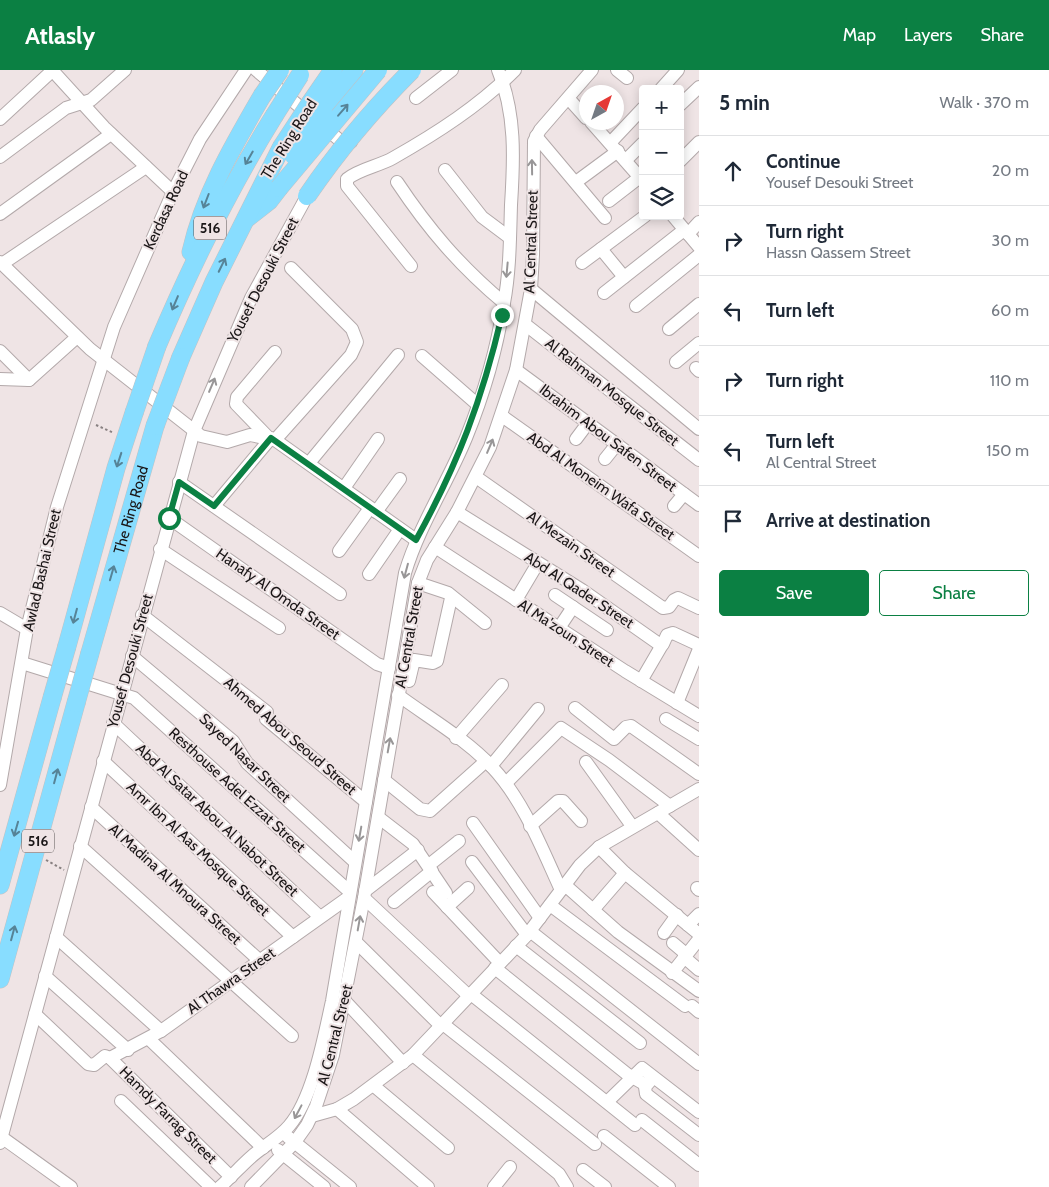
<!DOCTYPE html>
<meta charset="utf-8">
<style>
:root{--surface:#fff;--page:#f6f6f7;--text:#1f2937;--muted:#747a83;--line:#e0e1e3;--accent:#0b8043}
body{margin:0;font-family:Cabin,sans-serif;background:var(--page);color:var(--text)}
.controls{position:absolute;right:15px;top:15px;display:grid;overflow:hidden;border-radius:5px;box-shadow:0 2px 12px #0003}
.controls button{width:45px;height:45px;display:grid;place-items:center;padding:0;border:0;border-bottom:1px solid var(--line);background:var(--surface);color:var(--text);font:25px sans-serif}
.compass{position:absolute;left:579px;top:15px;width:45px;height:45px;border-radius:50%;background:var(--surface);box-shadow:0 2px 12px #0003;rotate:40deg}
.stop{position:absolute;width:15px;height:15px;margin:-11px;border:4px solid #0b8043;border-radius:50%;background:#fff}
.stop.end{background:#0b8043;border-color:#fff;box-shadow:0 1px 5px #0008}
.list{margin:0;padding:0;list-style:none}
h2{display:flex;justify-content:space-between;align-items:center;height:65px;margin:0;padding:0 20px;font-size:21px}
h2 small{font-size:16px;font-weight:400;color:var(--muted)}
.list li{display:grid;grid-template-columns:32px 1fr auto;gap:15px;align-items:center;box-sizing:border-box;height:70px;padding:0 20px;border-top:1px solid var(--line)}
.list b{display:block;font-size:19px;white-space:nowrap}
.list p{margin:0;font-size:16px;white-space:nowrap;color:var(--muted)}
.list em{font-size:16px;font-style:normal;color:var(--muted)}
.actions{display:flex;gap:10px;padding:15px 20px}
.actions a{flex:1;padding:11px 0;border:1px solid var(--accent);border-radius:5px;text-align:center;font-size:18px;color:var(--accent)}
.actions .main{background:var(--accent);color:#fff}
.icon{flex:none;width:28px;height:28px;fill:none;stroke:currentColor;stroke-width:2;stroke-linecap:round;stroke-linejoin:round}
.map{position:relative;flex:none;width:699px;height:1117px;overflow:hidden}
header{display:flex;align-items:center;gap:30px;box-sizing:border-box;height:70px;padding:0 25px;background:var(--accent);color:#fff}
header strong{font-size:24px}
nav{display:flex;gap:28px;margin-inline-start:auto;font-size:18px}
main{display:flex}
aside{flex:1;background:var(--surface)}
.map>svg:first-child{display:block}
.lines{fill:none;stroke-linecap:round;stroke-linejoin:round}
.minor-casing{stroke:#b3a9aa;stroke-width:14}
.highway-casing{stroke:#c3c2c3;stroke-width:19}
.path{stroke:#888081;stroke-width:2;stroke-dasharray:2.5 2.5;stroke-linecap:butt}
.minor{stroke:#fff;stroke-width:12}
.highway{stroke:#8df;stroke-width:18}
.highway-bridge-casing{stroke:#c3c2c3;stroke-width:19;stroke-linecap:butt}
.highway-bridge{stroke:#8df;stroke-width:18}
.oneway{stroke:#568397}
.oneway2{stroke:#989697}
.route{stroke:#0b8043;stroke-width:6}
.labels{text-anchor:middle;stroke-width:4;stroke-linejoin:round;paint-order:stroke}
.shield{fill:#efe4e5;stroke:#5a5455;stroke-width:1}
.shield-label{font-size:14px;font-weight:bold;fill:#1a1617}
.street-label{font-size:15px;fill:#1a1617;stroke:#efe4e5}
</style>
<header>
<strong>Atlasly</strong>
<nav><a>Map</a><a>Layers</a><a>Share</a></nav>
</header>
<main>
<div class="map">
<svg width="699" height="1117" viewBox="0 0 699 1117">
<rect width="100%" height="100%" fill="#efe4e5"/>
<g class="lines">
<defs>
<g id="minor">
<path d="M52 0 104 57 173 122"/>
<path d="M256 0 343 73 351 72"/>
<path d="M617 0 627 8"/>
<path d="M661 19 678 0"/>
<path d="M416 28 452 0"/>
<path d="M569 29 586 48"/>
<path d="M680 35 699 17"/>
<path d="M0 49 53 0"/>
<path d="M591 52 643 111"/>
<path d="M536 66 605 148"/>
<path d="M610 73 643 38"/>
<path d="M0 87 66 38 91 30 125 0"/>
<path d="M626 90 643 73"/>
<path d="M680 91 699 72"/>
<path d="M445 100 482 147 510 168"/>
<path d="M397 112C429 160 460 196 504 233"/>
<path d="M576 112 618 81"/>
<path d="M609 131 640 107"/>
<path d="M0 144 111 64"/>
<path d="M673 146 699 177"/>
<path d="M688 164 699 152"/>
<path d="M601 179 624 207"/>
<path d="M0 192 90 279 201 366 227 372 250 365 275 370 416 470"/>
<path d="M582 193 645 146"/>
<path d="M2 194 146 97"/>
<path d="M411 196 347 116V109C359 99 379 96 393 88 437 63 479 36 515 0"/>
<path d="M531 219 699 359"/>
<path d="M604 223 684 160"/>
<path d="M636 236 699 185"/>
<path d="M526 255 699 390"/>
<path d="M669 259 699 234"/>
<path d="M0 281 29 310"/>
<path d="M422 286 478 335"/>
<path d="M676 292 699 273"/>
<path d="M696 298 699 301"/>
<path d="M516 300 699 435"/>
<path d="M0 309 29 310 77 267"/>
<path d="M502 346 699 486"/>
<path d="M267 366 236 334 237 327 275 282"/>
<path d="M576 369 588 353"/>
<path d="M275 370 351 285 357 272 352 259 291 198"/>
<path d="M605 389 617 374"/>
<path d="M309 393 398 285"/>
<path d="M476 407 663 538 669 537 674 530 678 528 699 538"/>
<path d="M179 412 340 524"/>
<path d="M344 418 378 369"/>
<path d="M214 436 271 368"/>
<path d="M674 436 684 424"/>
<path d="M376 442 400 409"/>
<path d="M457 442 582 520 659 574H663L667 565 673 563 699 575"/>
<path d="M169 448 377 594 389 598"/>
<path d="M435 477 625 601 699 646"/>
<path d="M160 479 279 558"/>
<path d="M339 481 370 438"/>
<path d="M369 504 400 459"/>
<path d="M418 513 448 523 485 553"/>
<path d="M555 525 607 560"/>
<path d="M516 530 538 493"/>
<path d="M0 543 27 559"/>
<path d="M142 545 267 642 266 649 366 732"/>
<path d="M559 558 573 537"/>
<path d="M132 586 233 671 247 693 355 792"/>
<path d="M22 593 134 628 350 822"/>
<path d="M409 611 414 590 433 593 437 591 451 528"/>
<path d="M641 611 662 575"/>
<path d="M398 625C429 648 466 669 492 697 524 731 542 779 561 820"/>
<path d="M677 633 699 579"/>
<path d="M575 638 614 669 626 657 631 656 699 704"/>
<path d="M666 649 699 669"/>
<path d="M113 653 320 847"/>
<path d="M456 668 502 615"/>
<path d="M103 691 293 867"/>
<path d="M586 692 632 756"/>
<path d="M491 696 538 639"/>
<path d="M384 710 420 739 430 741 486 691"/>
<path d="M506 713 561 658 609 690 670 736"/>
<path d="M0 715 27 559 57 437 114 257 173 122 200 69 246 0"/>
<path d="M91 737 259 890"/>
<path d="M658 743 699 780"/>
<path d="M378 747 413 774 446 823"/>
<path d="M473 753 540 848"/>
<path d="M530 756 558 731H563L581 751"/>
<path d="M80 776 292 966"/>
<path d="M599 777 625 803 699 864"/>
<path d="M472 792 527 865"/>
<path d="M429 795 459 771"/>
<path d="M565 815 618 862 699 921"/>
<path d="M697 818 699 820"/>
<path d="M365 821 418 780"/>
<path d="M433 822 500 893"/>
<path d="M364 828 469 926"/>
<path d="M394 832 432 801"/>
<path d="M550 835 685 936"/>
<path d="M447 837 468 818"/>
<path d="M593 840 625 803"/>
<path d="M688 855 699 844"/>
<path d="M530 861 699 994"/>
<path d="M664 863 677 845"/>
<path d="M56 867 161 961"/>
<path d="M356 872 441 956"/>
<path d="M673 873 686 884"/>
<path d="M516 876 640 973"/>
<path d="M684 887 699 900"/>
<path d="M495 898 627 1004 646 1015"/>
<path d="M672 903 699 869"/>
<path d="M45 906 128 980"/>
<path d="M471 924 635 1055"/>
<path d="M345 931 403 993"/>
<path d="M692 936 699 942"/>
<path d="M35 944 88 994 94 995 105 986 110 988 231 1107"/>
<path d="M443 954 595 1074"/>
<path d="M149 969 263 1078"/>
<path d="M413 985 559 1104 567 1117"/>
<path d="M110 988 161 961 349 827"/>
<path d="M651 1010 645 1017 646 1024 699 1065"/>
<path d="M374 1016 448 1078"/>
<path d="M121 1031 211 1117"/>
<path d="M607 1032 642 998 699 1042"/>
<path d="M337 1039 428 1117"/>
<path d="M312 1046 337 1039 354 1029 413 985 527 865 580 795 599 777 699 719"/>
<path d="M642 1050 699 1095"/>
<path d="M0 1066 71 1117"/>
<path d="M604 1066 669 1117"/>
<path d="M288 1067 350 1117"/>
<path d="M0 1073 194 361 251 228 307 126"/>
<path d="M278 1080 324 1117"/>
<path d="M583 1100 605 1117"/>
<path d="M220 1117C231 1107 240 1097 250 1088 263 1076 278 1069 289 1056 313 1028 324 967 332 931L405 503C419 456 447 414 466 368 483 326 497 279 504 233 510 201 510 167 511 135 514 89 516 43 498 0"/>
<path d="M251 1117 295 1072 307 1055 316 1036 333 985 364 828 418 513 427 490 457 442 490 377 516 300 531 219 533 185 534 71 540 60 592 0"/>
<path d="M494 1117 510 1097"/>
</g>
<g id="highway">
<path d="M311 32 333 0"/>
<path d="M323 41 354 0"/>
<path d="M246 149 269 131 279 118"/>
<path d="M191 182C204 125 233 76 262 26"/>
<path d="M157 276C191 196 228 120 274 46"/>
<path d="M181 287 214 212 281 78"/>
<path d="M67 576 116 398 134 343"/>
<path id="s1" d="M90 583 155 356"/>
<path d="M0 815 52 628"/>
<path d="M0 909 76 633"/>
</g>
</defs>
<use href="#minor" class="minor-casing"/>
<use href="#highway" class="highway-casing"/>
<g class="path">
<path d="M96 355 114 363"/>
<path d="M46 790 64 800"/>
</g>
<use href="#minor" class="minor"/>
<use href="#highway" class="highway"/>
<defs>
<g id="highway-bridge">
<path d="M262 26 280 0"/>
<path d="M274 46 300 5"/>
<path d="M281 78 311 32"/>
<path d="M294 86 323 41"/>
<path d="M279 118 378 0"/>
<path d="M307 126C339 79 372 40 412 0"/>
<path d="M134 343 157 276"/>
<path d="M155 356 181 287"/>
<path d="M52 628 67 576"/>
<path d="M76 633 90 583"/>
</g>
</defs>
<use href="#highway-bridge" class="highway-bridge-casing"/>
<use href="#highway-bridge" class="highway-bridge"/>
</g>
<defs><path id="oneway-shaft" d="M-6 0H5M1.5-3L5.5 0L1.5 3" fill="none" stroke-width="1.6" stroke-linecap="round" stroke-linejoin="round" transform="scale(1.25)"/></defs>
<g class="oneway">
<use href="#oneway-shaft" transform="translate(343 40) rotate(-49)"/>
<use href="#oneway-shaft" transform="translate(249 88) rotate(120)"/>
<use href="#oneway-shaft" transform="translate(206 131) rotate(111)"/>
<use href="#oneway-shaft" transform="translate(222 195) rotate(-64)"/>
<use href="#oneway-shaft" transform="translate(175 233) rotate(113)"/>
<use href="#oneway-shaft" transform="translate(119 390) rotate(108)"/>
<use href="#oneway-shaft" transform="translate(112 503) rotate(-74)"/>
<use href="#oneway-shaft" transform="translate(75 546) rotate(105)"/>
<use href="#oneway-shaft" transform="translate(56 706) rotate(-75)"/>
<use href="#oneway-shaft" transform="translate(16 759) rotate(106)"/>
<use href="#oneway-shaft" transform="translate(13 863) rotate(-75)"/>
</g>
<g class="oneway2">
<use href="#oneway-shaft" transform="translate(532 97) rotate(-91)"/>
<use href="#oneway-shaft" transform="translate(507 200) rotate(95)"/>
<use href="#oneway-shaft" transform="translate(212 315) rotate(-67)"/>
<use href="#oneway-shaft" transform="translate(490 376) rotate(-67)"/>
<use href="#oneway-shaft" transform="translate(406 501) rotate(105)"/>
<use href="#oneway-shaft" transform="translate(389 675) rotate(-80)"/>
<use href="#oneway-shaft" transform="translate(360 764) rotate(100)"/>
<use href="#oneway-shaft" transform="translate(359 853) rotate(-80)"/>
<use href="#oneway-shaft" transform="translate(298 1042) rotate(118)"/>
</g>
<g class="lines">
<path class="route" d="M169 448 179 412 214 436 271 368 416 470C458 394 482 330 502 245"/>
</g>
<g class="labels">
<g class="shield">
<rect x="194" y="146.5" width="32" height="23" rx="4"/>
<rect x="22" y="759.5" width="32" height="23" rx="4"/>
</g>
<g class="shield-label">
<text x="210" y="163">516</text>
<text x="38" y="776">516</text>
</g>
<g class="street-label">
<text transform="translate(289 69) rotate(-58)" y="5">The Ring Road</text>
<text transform="translate(166 140) rotate(-65)" y="5">Kerdasa Road</text>
<text transform="translate(531 172) rotate(-88)" y="5">Al Central Street</text>
<text transform="translate(263 210) rotate(-63)" y="5">Yousef Desouki Street</text>
<text transform="translate(612 322) rotate(38)" y="5">Al Rahman Mosque Street</text>
<text transform="translate(608 368) rotate(37)" y="5">Ibrahim Abou Safen Street</text>
<text transform="translate(601 416) rotate(35)" y="5">Abd Al Moneim Wafa Street</text>
<text dy="5" stroke="none"><textPath href="#s1" startOffset="149">The Ring Road</textPath></text>
<text transform="translate(571 474) rotate(35)" y="5">Al Mezain Street</text>
<text transform="translate(42 500) rotate(-77)" y="5">Awlad Bashai Street</text>
<text transform="translate(579 520) rotate(33)" y="5">Abd Al Qader Street</text>
<text transform="translate(278 524) rotate(35)" y="5">Hanafy Al Omda Street</text>
<text transform="translate(566 563) rotate(33)" y="5">Al Ma'zoun Street</text>
<text transform="translate(409 567) rotate(-80)" y="5">Al Central Street</text>
<text transform="translate(130 591) rotate(-75)" y="5">Yousef Desouki Street</text>
<text transform="translate(290 666) rotate(41)" y="5">Ahmed Abou Seoud Street</text>
<text transform="translate(245 688) rotate(44)" y="5">Sayed Nasar Street</text>
<text transform="translate(237 720) rotate(42)" y="5">Resthouse Adel Ezzat Street</text>
<text transform="translate(217 750) rotate(43)" y="5">Abd Al Satar Abou Al Nabot Street</text>
<text transform="translate(198 779) rotate(43)" y="5">Amr Ibn Al Aas Mosque Street</text>
<text transform="translate(175 814) rotate(42)" y="5">Al Madina Al Mnoura Street</text>
<text transform="translate(231 911) rotate(-35)" y="5">Al Thawra Street</text>
<text transform="translate(335 965) rotate(-76)" y="5">Al Central Street</text>
<text transform="translate(168 1045) rotate(45)" y="5">Hamdy Farrag Street</text>
</g>
</g>
</svg>
<div class="controls">
<button>+</button>
<button>−</button>
<button><svg class="icon" aria-label="layers" viewBox="0 0 24 24"><path d="M12 4l9 5-9 5-9-5zM3 14l9 5 9-5"/></svg></button>
</div>
<svg class="compass" viewBox="-18 -18 36 36"><path d="M0-13l5 13h-10z" fill="#e53935"/><path d="M0 13l5-13h-10z" fill="#747a83"/></svg>
<div class="stop" style="left:169px;top:448px"></div>
<div class="stop end" style="left:502px;top:245px"></div>
</div>
<aside>
<h2>5 min<small>Walk · 370 m</small></h2>
<ul class="list">
<li><svg class="icon" aria-label="ahead" viewBox="0 0 24 24"><path d="M12 20V5M6 11l6-6 6 6"/></svg><div><b>Continue</b><p>Yousef Desouki Street</p></div><em>20 m</em></li>
<li><svg class="icon" aria-label="right" viewBox="0 0 24 24"><path d="M7 20v-9h11M14 6l5 5-5 5"/></svg><div><b>Turn right</b><p>Hassn Qassem Street</p></div><em>30 m</em></li>
<li><svg class="icon" aria-label="left" viewBox="0 0 24 24"><path d="M17 20v-9H6M10 6l-5 5 5 5"/></svg><div><b>Turn left</b></div><em>60 m</em></li>
<li><svg class="icon" aria-label="right" viewBox="0 0 24 24"><path d="M7 20v-9h11M14 6l5 5-5 5"/></svg><div><b>Turn right</b></div><em>110 m</em></li>
<li><svg class="icon" aria-label="left" viewBox="0 0 24 24"><path d="M17 20v-9H6M10 6l-5 5 5 5"/></svg><div><b>Turn left</b><p>Al Central Street</p></div><em>150 m</em></li>
<li><svg class="icon" aria-label="arrive" viewBox="0 0 24 24"><path d="M6 21V4h12l-3 4 3 4H6"/></svg><div><b>Arrive at destination</b></div></li>
</ul>
<div class="actions"><a class="main">Save</a><a>Share</a></div>
</aside>
</main>
